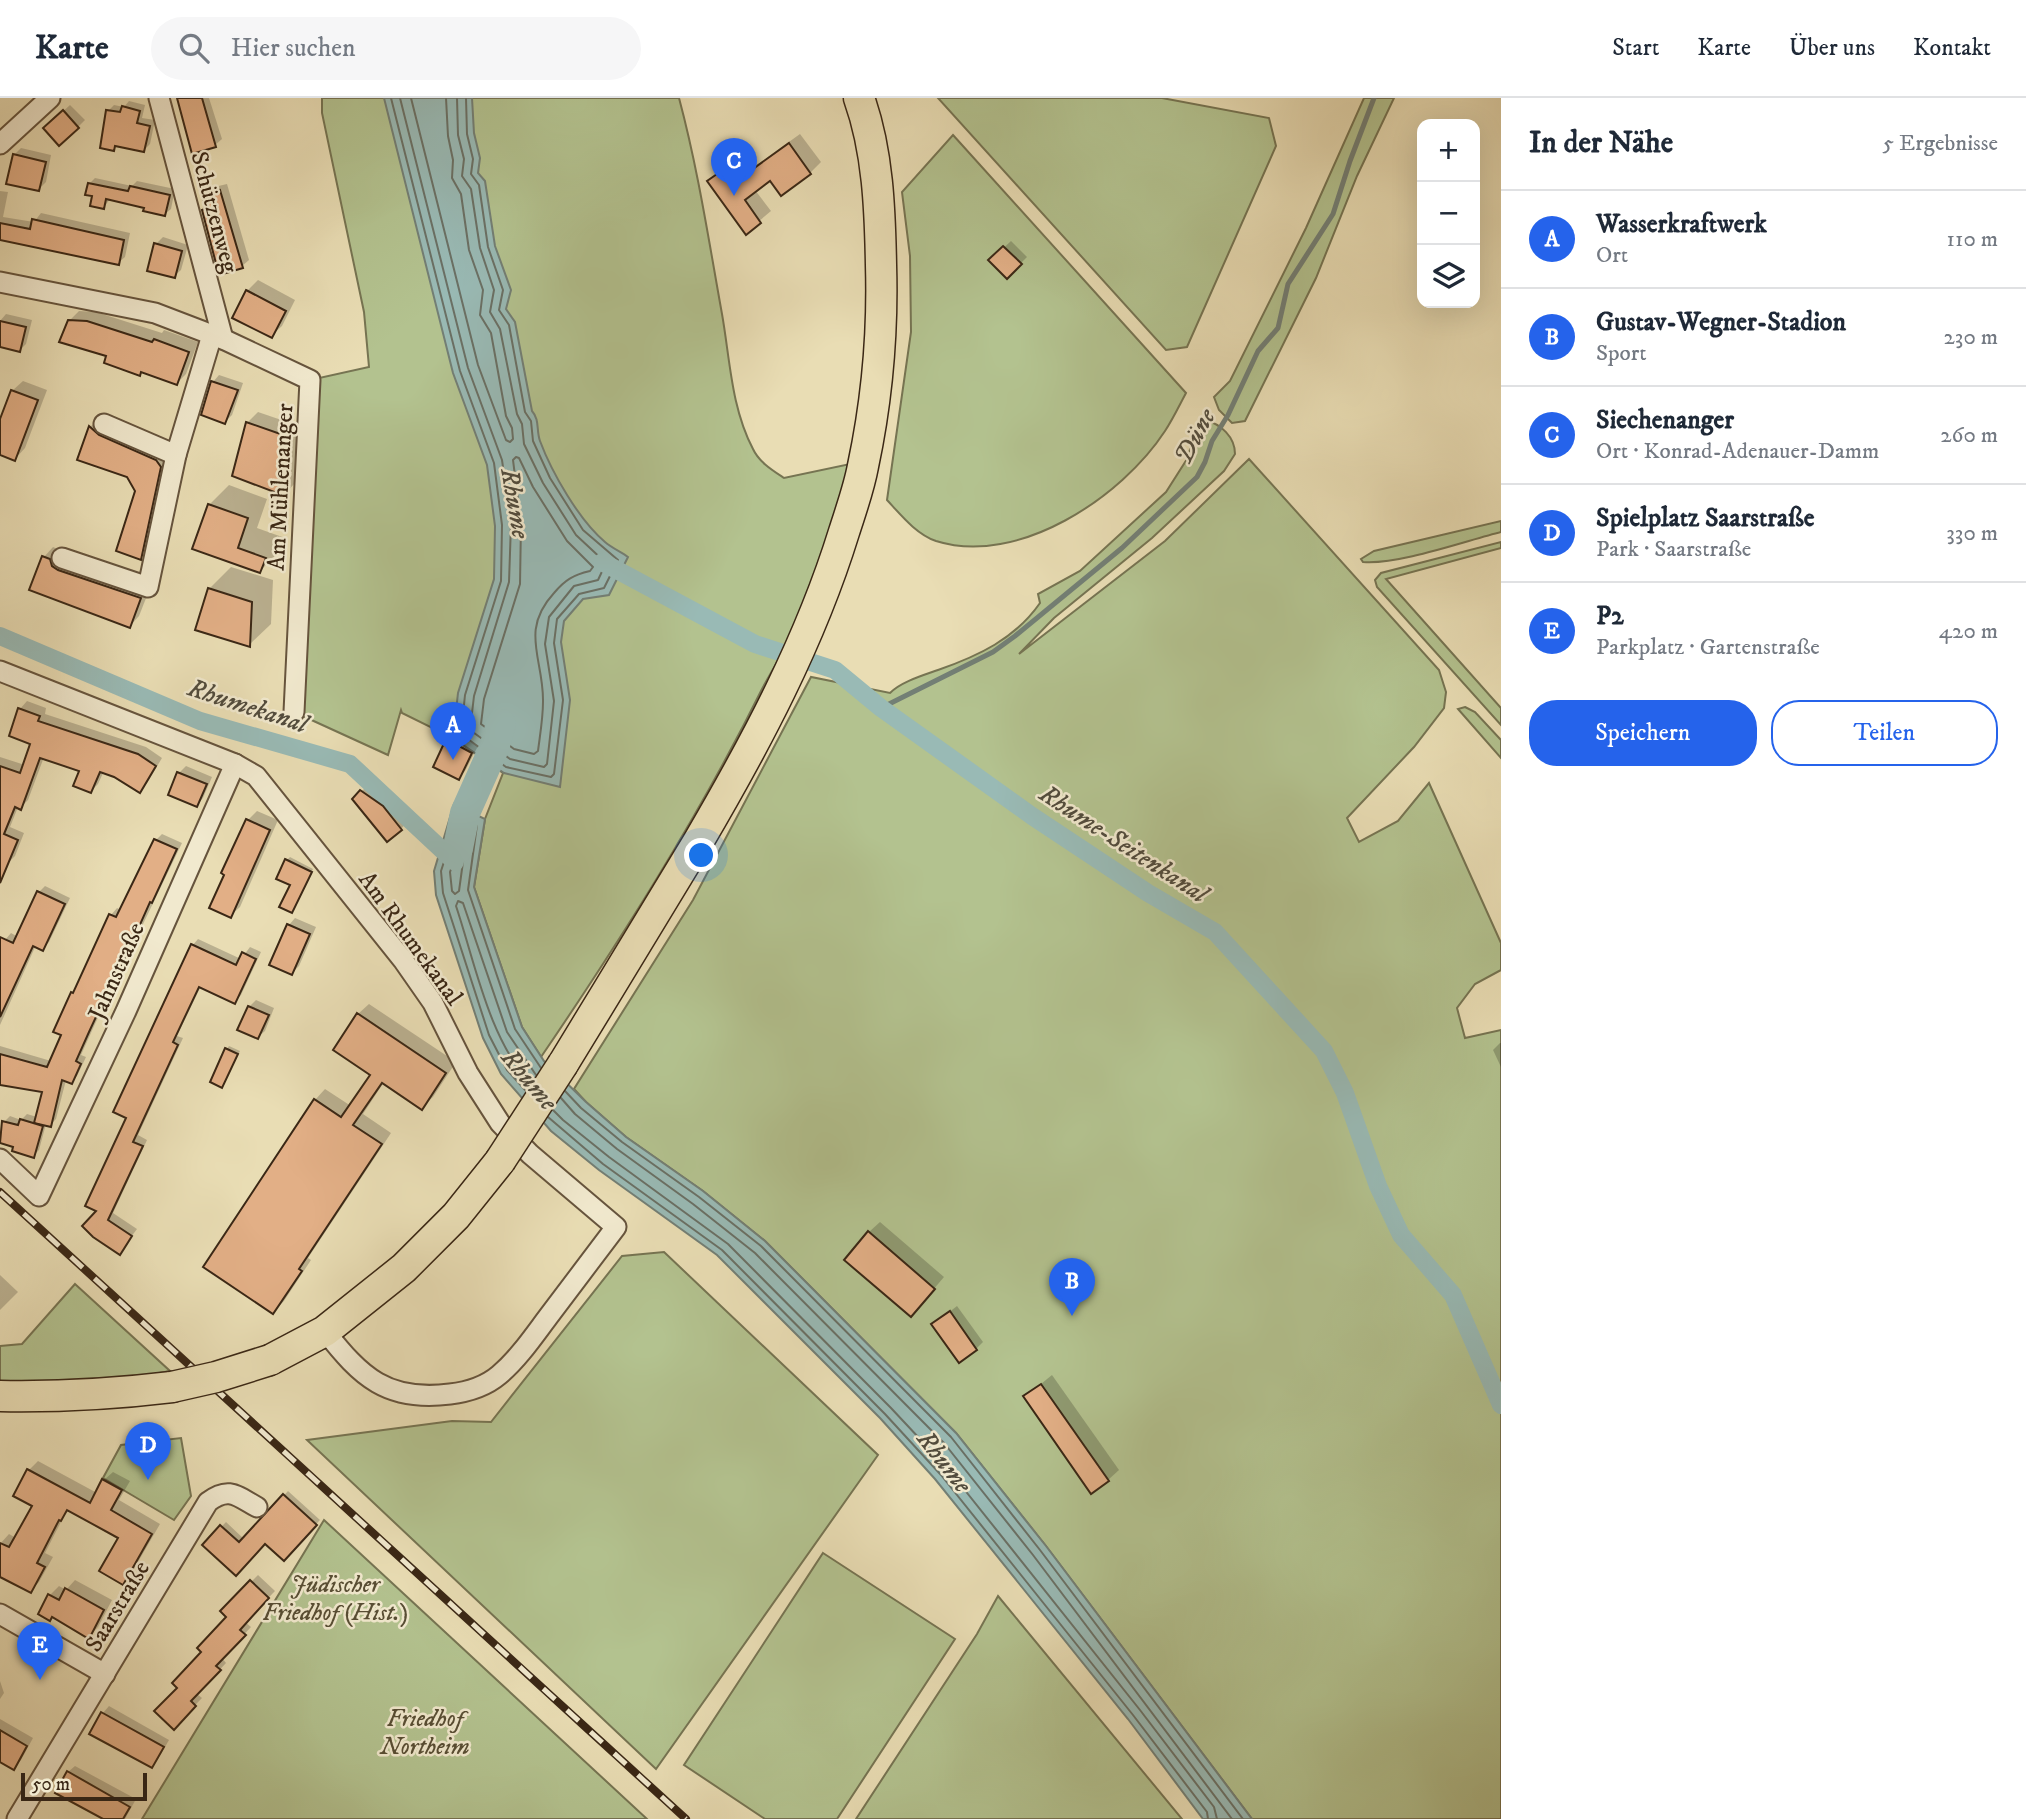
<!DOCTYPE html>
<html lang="de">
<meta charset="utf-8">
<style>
:root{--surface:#fff;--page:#f6f6f7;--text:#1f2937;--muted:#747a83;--line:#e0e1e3;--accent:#2563eb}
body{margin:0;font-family:"IM FELL DW Pica",serif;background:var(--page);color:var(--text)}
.controls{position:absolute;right:21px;top:21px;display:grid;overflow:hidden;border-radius:14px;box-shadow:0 7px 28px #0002}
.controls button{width:63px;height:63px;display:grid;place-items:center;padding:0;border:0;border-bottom:2px solid var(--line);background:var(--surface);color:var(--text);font:35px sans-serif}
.scale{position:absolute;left:21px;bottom:18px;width:126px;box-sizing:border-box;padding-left:7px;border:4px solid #3a2715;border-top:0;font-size:19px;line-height:24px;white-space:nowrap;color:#3a2715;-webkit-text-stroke:5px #f1e9ce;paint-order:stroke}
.you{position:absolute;left:702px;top:758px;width:24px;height:24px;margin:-18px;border:5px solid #fff;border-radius:50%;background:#1a73e8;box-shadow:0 0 0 10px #1a73e833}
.badge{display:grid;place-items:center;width:46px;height:46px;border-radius:50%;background:var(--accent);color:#fff;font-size:23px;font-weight:700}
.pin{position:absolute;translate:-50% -58px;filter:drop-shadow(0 2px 4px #0008)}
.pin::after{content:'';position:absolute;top:37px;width:24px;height:21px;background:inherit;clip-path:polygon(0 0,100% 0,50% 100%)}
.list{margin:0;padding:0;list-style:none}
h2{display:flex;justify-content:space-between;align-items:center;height:91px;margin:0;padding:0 28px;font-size:30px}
h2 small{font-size:23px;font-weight:400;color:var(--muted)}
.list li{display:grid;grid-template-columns:46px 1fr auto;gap:21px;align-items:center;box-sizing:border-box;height:98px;padding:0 28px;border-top:2px solid var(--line)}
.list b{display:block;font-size:26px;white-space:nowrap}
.list p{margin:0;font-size:23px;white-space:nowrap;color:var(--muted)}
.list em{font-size:23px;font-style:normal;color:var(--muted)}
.actions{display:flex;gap:14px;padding:21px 28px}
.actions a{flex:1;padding:16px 0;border:2px solid var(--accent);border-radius:28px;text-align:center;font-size:24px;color:var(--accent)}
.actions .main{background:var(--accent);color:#fff}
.icon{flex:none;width:38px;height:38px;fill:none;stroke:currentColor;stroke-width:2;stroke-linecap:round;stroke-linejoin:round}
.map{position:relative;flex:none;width:1501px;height:1721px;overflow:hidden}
header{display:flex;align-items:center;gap:42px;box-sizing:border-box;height:98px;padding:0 35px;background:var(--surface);border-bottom:2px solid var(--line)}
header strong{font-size:33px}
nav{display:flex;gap:38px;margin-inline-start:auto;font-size:24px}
.search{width:490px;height:63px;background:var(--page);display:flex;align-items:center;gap:18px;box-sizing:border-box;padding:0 24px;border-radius:38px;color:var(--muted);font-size:26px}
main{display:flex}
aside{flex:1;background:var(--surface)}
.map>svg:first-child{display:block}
.green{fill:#b3c28f;stroke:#767452;stroke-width:2}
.water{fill:#99bab5;stroke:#737f75;stroke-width:2}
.shadow{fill:#0003}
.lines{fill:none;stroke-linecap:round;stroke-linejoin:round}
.shore{stroke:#6a7065;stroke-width:2}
.stream{stroke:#737f75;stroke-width:5}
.canal{stroke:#99bab5;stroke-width:18}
.river{stroke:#99bab5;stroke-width:30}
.building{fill:#e2af86;stroke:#3a2715;stroke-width:2}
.street-casing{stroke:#66543d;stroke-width:23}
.primary-casing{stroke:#3a2715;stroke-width:33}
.street{stroke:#f1e9ce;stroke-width:19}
.primary{stroke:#e9ddb4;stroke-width:30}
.rail-casing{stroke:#3a2715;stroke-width:8}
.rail{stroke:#f1e9ce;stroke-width:5;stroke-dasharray:16;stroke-linecap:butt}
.primary-bridge-casing{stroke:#3a2715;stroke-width:33;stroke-linecap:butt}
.primary-bridge{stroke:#e9ddb4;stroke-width:30}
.labels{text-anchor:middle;stroke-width:5;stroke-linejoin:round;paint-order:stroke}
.street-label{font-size:24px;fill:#3a2715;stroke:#f1e9ce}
.park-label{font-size:24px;font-style:italic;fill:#584e34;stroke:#f1e9ce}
.water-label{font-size:26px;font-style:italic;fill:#524c3d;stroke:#f1e9ce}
</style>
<header>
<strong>Karte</strong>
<div class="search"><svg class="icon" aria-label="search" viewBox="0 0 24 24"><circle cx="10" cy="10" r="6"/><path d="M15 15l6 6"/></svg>Hier suchen</div>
<nav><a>Start</a><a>Karte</a><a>Über uns</a><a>Kontakt</a></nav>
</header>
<main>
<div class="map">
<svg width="1501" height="1721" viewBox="0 0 1501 1721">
<rect width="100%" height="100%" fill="#e9ddb4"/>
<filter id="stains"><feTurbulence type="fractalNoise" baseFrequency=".00286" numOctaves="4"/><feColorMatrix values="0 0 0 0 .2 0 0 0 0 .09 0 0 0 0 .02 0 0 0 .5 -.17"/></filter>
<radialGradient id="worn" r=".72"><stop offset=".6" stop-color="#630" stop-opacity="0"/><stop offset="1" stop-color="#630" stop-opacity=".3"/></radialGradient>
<g class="green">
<path d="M322 0H679C698 71 709 144 722 216 730 261 731 309 753 351 759 364 772 372 784 380L850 366C835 420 819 474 797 526 787 549 773 570 762 591 698 720 622 840 541 959L522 929 474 789 485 721 503 675 453 640 402 615 401 612 388 657 294 614 310 282 369 269 364 214 322 15Z"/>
<path d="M938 0H1162L1269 20 1276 48 1187 249 1166 252Z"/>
<path d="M1364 0H1394L1357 78 1316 180 1245 323 1232 325 1219 312 1214 299 1230 283 1306 130Z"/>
<path d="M953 37 1186 295C1179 308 1173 321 1165 333 1122 399 1018 469 936 443 916 436 901 417 887 402L911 234 910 158 902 94Z"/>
<path d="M1205 322C1221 326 1235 339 1235 356L1224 373 1152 440 1054 520 1019 556 1165 443 1249 361 1439 572 1446 594 1444 610 1414 649 1347 720 1359 744 1398 723 1429 685 1501 845V872L1475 886 1457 910 1465 940 1501 932V1721H1252L1046 1448 956 1335 765 1143 703 1093 626 1039 586 1004 574 991 693 802 811 579 890 595C901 584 921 578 938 572 978 558 1015 541 1040 505L1038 496 1080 473 1166 394 1187 361 1198 326Z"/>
<path d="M1501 423V434C1465 443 1398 467 1363 464L1361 461 1374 453Z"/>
<path d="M1501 444V450L1386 481 1501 610V627L1377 489 1375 482 1381 475Z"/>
<path d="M1465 609 1475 614 1501 642V660L1458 611Z"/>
<path d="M664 1154 878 1357 656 1671 307 1342 452 1323 491 1324 622 1158Z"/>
<path d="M75 1186 170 1273 127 1281 0 1285V1248L22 1246Z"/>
<path d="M181 1340 191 1398 174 1422 103 1380 121 1347Z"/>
<path d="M324 1422 647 1721H142Z"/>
<path d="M823 1455 955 1541 837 1721H765L684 1667Z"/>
<path d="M998 1498 1182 1721H856L977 1536Z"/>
</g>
<g class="water">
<path d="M384 0H472L474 35 480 60 478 75 485 83 495 148 511 192 506 211 515 224 532 313C540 322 536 332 540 343 552 375 579 422 605 444 612 450 621 454 628 459L609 497 583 501 564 523 561 544 570 602 560 689 504 675 453 640 458 595 494 481 495 428 487 367 453 275Z"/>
<path d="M454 706 485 721 474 789 522 929 544 963 586 1004 626 1039 703 1093 765 1143 956 1335 1046 1448 1252 1721H1203L1128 1621 935 1381 880 1320 717 1157 599 1072 551 1033 501 976 483 940 436 797 434 773Z"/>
</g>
<g class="shadow">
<path d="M179 0H209L222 41 215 47Z"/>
<path d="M129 3 145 7 142 20 155 22 150 46 144 52 117 47 113 51 108 13 114 7 124 9Z"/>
<path d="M70 7 85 22 78 29 45 30Z"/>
<path d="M800 36 821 64 810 75 770 81 755 92 771 113 746 134 709 83 720 72 744 56 754 69Z"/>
<path d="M21 50 51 57 46 84 39 91 14 57Z"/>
<path d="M95 80 132 88 137 83 175 91 171 111 165 116 146 109 110 101 104 109 89 86Z"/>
<path d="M227 86 249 162 242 168 204 97 210 90Z"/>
<path d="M0 93 8 94 3 119 34 124 41 115 130 135 125 159 118 165 0 136Z"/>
<path d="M163 139 188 147 181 172 174 178 156 146Z"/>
<path d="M1011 143 1027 159 1007 179 991 162Z"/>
<path d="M258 182 295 202 282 228 271 238 247 193Z"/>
<path d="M79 213 96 214 162 235 164 232 198 244 186 276 177 285 143 273 140 276 109 256 69 223Z"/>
<path d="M6 216 32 222 26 246 20 252 0 248V223Z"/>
<path d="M219 277 243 285 232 317 225 324 213 284Z"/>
<path d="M23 283 47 292 25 350 15 361 0 355V330L12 293Z"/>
<path d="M258 314 299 328 295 385 285 396 234 377 248 324Z"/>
<path d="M100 320 170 359 150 450 141 460 137 392 129 377 79 361 90 329Z"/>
<path d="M229 387 267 401 257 430 285 440 280 453 260 473 194 450 209 407Z"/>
<path d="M53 449 150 490 139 518 130 528 32 491 44 459Z"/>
<path d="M231 469 273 482 271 526 249 547 209 491Z"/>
<path d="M27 603 46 610 45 616 146 649 162 660 147 685 139 692 104 673 98 686 91 693 81 672 44 659 28 702 20 710 18 709 10 729 24 735 15 758 7 766 0 763V659L25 667 33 645 20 611Z"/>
<path d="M455 636 478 648 465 673 458 680 448 642Z"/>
<path d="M186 668 212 679 203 700 197 707 170 696 179 675Z"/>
<path d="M368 687 389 702 407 724 401 731 354 701Z"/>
<path d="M257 713 278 722 240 809 230 818 226 776 248 722Z"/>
<path d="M162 736 182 745 95 926 81 957 86 959 77 978 71 984 66 982 56 1021 50 1027 46 1026 39 1052 33 1058 15 1048 0 1044 4 1024 10 1018 21 1022 27 1016 37 1019 44 992 0 985V948L51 963 63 937 55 933 111 817 117 810 121 812 156 742Z"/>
<path d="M290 759 313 771 292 813V787L287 762Z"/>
<path d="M45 788 70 800 49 844 43 850 36 847 0 927V852L5 842 11 835 18 839 39 794Z"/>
<path d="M295 820 316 829 299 868 292 875 272 866 289 827Z"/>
<path d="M198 841 241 861 250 849 261 854 241 897 235 904 201 888 177 938 183 940 138 1037 147 1042 113 1115 137 1131 119 1155 99 1113 129 1019 192 848Z"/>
<path d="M256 902 274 910 265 933 258 939 249 909Z"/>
<path d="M369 906 456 964 433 999 422 1009 384 984 363 1016 391 1035 308 1160 311 1162 284 1203 273 1214 315 1002 325 991 351 1008 372 976 358 916Z"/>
<path d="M1500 945H1501V969L1493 952Z"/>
<path d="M229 948 240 953 222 988 227 951Z"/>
<path d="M880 1124 944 1179 921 1206 869 1134Z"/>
<path d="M0 1177 18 1194 0 1212Z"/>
<path d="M957 1208 983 1244 976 1251 934 1226Z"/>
<path d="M1052 1277 1119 1372 1108 1382 1025 1299Z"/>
<path d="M38 1363 97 1395 104 1382 113 1374 130 1383 119 1402 160 1426 131 1476 122 1485 120 1439 70 1411 64 1418 45 1455 53 1459 39 1484 30 1493 0 1477V1446L9 1436 16 1440 34 1407 16 1397 29 1372Z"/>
<path d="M288 1393 320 1422 284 1460 265 1443 204 1447 226 1424 244 1441Z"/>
<path d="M258 1477 275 1493 245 1524 251 1529 222 1560 226 1565 197 1596 202 1600 174 1629 179 1589 229 1518 223 1513Z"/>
<path d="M75 1482 112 1502 98 1529 89 1538 50 1497 59 1488 66 1492Z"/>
<path d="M0 1583 4 1595 0 1601Z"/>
<path d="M109 1608 169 1642 158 1661 152 1668 103 1615Z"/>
<path d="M0 1621 33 1640 21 1662 13 1670 0 1662Z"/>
<path d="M75 1668 136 1701 125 1721H106L68 1674Z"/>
</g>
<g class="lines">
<g class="shore">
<path d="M391 0 460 273 494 365 502 427 501 483 465 597 461 636 506 669 551 679 554 676 563 602 554 545 557 521 579 496 604 490 618 462 583 432 550 380 533 343 531 323 525 314 509 227 499 212 503 192 488 149 479 87 471 76 473 61 467 36 466 0"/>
<path d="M400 0 468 270 502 362 511 426 509 484 474 598 470 632 510 661 544 669 547 666 554 603 545 546 549 519 574 488 598 482 606 465 576 437 543 385 524 346 522 326 517 316 500 231 490 214 494 192 480 150 471 91 462 78 464 61 458 37 457 0"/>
<path d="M411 0 478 267 506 342 510 344 513 341 512 330 506 318 491 235 480 217 483 192 469 152 461 96 452 80 453 62 448 38 446 0"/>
<path d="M516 359 519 360 533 389 567 443 593 469 590 473C573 477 565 482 554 495 519 533 544 561 543 604 543 620 540 637 538 653L534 656 514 651 481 626 484 601 520 486 521 425 513 362Z"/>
<path d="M460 746 465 749 459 793 455 796 452 793 450 774Z"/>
<path d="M530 986C488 937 476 868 456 808L458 803 463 805 507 934 536 977"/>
<path d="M526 993 507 972 489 937 443 795 441 773 459 718 477 727 468 792 515 931 541 970"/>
<path d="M565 993 581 1010 622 1044 699 1099 761 1148 951 1339 1040 1452 1243 1721"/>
<path d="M561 1000 575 1016 617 1051 693 1106 755 1155 944 1345 1033 1457 1232 1721"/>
<path d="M553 1012 563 1022 609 1059 728 1146 891 1310 948 1371 1140 1612 1214 1709 1217 1721"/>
<path d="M548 1019 603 1066 722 1152 885 1316 941 1377 1133 1617 1207 1714 1208 1721"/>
</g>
<path class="stream" d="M881 610 993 554 1015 538 1122 450 1197 379 1205 364 1212 343 1228 317 1258 253 1278 230 1288 186 1333 116 1350 63 1374 0"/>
<g class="canal">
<path d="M602 464 755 546 835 572 881 610 1032 718 1148 795 1215 834 1324 953 1345 995 1378 1088 1401 1137 1453 1197 1501 1307"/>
<path d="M0 538 200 623 350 666 455 764"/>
</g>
<path class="river" d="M458 750 465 715 494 650 501 626"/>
</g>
<g class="building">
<path d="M177 0H202L216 49 192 56Z"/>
<path d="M122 8 140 13 137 25 150 28 144 54 115 48 114 53 100 50 106 12 120 14Z"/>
<path d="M63 12 79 30 59 48 43 30Z"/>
<path d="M789 45 811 76 781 98 770 83 745 102 761 125 746 137 707 83 733 65 743 78Z"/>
<path d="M13 56 46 64 39 93 6 86Z"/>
<path d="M88 85 128 93 130 88 170 97 165 118 143 113 144 110 106 101 104 111 90 108 92 98 85 97Z"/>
<path d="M220 92 243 170 219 177 202 112 205 111 202 97Z"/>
<path d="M32 121 124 142 119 167 0 142V125L30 131Z"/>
<path d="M154 145 182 153 175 180 147 173Z"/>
<path d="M1003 148 1022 166 1007 181 988 162Z"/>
<path d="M246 192 286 213 272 240 232 220Z"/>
<path d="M68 222 87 223 152 244 154 241 189 254 177 287 141 274 140 278 104 265 106 258 59 244Z"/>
<path d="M0 223 26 229 20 254 0 249Z"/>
<path d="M211 283 238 292 225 326 201 317Z"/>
<path d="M11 292 38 302 15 363 0 357V321Z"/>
<path d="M246 324 289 339 285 398 232 378Z"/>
<path d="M89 328 99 337 156 362 161 369 141 462 116 453 135 393 127 379 77 362Z"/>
<path d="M208 406 248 420 238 450 266 460 260 475 192 451Z"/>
<path d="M42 458 50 461 52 468 58 472 141 500 130 530 29 492Z"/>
<path d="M208 490 252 504 250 549 195 532Z"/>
<path d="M18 610 40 618 38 623 138 656 156 668 140 695 114 679 100 674 91 695 73 688 79 673 40 660 21 712 15 709 4 736 18 742 0 785V668L20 675 30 646 9 638Z"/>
<path d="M446 641 472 655 459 682 433 669Z"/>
<path d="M177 674 207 686 197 709 168 697Z"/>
<path d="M360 692 383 708 402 732 387 744 352 701Z"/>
<path d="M246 721 270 732 231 820 209 810 224 777 221 775Z"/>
<path d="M154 741 177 751 152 805 150 804 110 894 108 893 89 934 76 963 81 966 72 986 62 982 51 1029 34 1025 42 994 0 987V956L47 969 61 937 53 934 71 894 73 895 109 816 116 819Z"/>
<path d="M285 761 312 774 292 815 279 809 290 787 276 781Z"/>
<path d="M37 793 65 806 43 853 33 848 0 919V839L13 845Z"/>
<path d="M287 826 310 836 292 877 269 867Z"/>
<path d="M191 846 236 867 242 854 256 861 235 906 199 889 173 944 178 947 133 1044 143 1048 108 1122 132 1138 120 1157 93 1139 82 1128 96 1113 85 1108 126 1020 113 1014Z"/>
<path d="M248 908 269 917 258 941 237 932Z"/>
<path d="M357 915 446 975 422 1012 382 985 353 1027 382 1046 299 1171 302 1173 273 1216 203 1169 314 1001 341 1019 370 977 333 952Z"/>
<path d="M225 950 238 956 222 990 210 984Z"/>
<path d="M20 1021 43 1028 34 1060 12 1053 13 1049 0 1045 2 1023 18 1027Z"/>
<path d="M868 1133 935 1191 911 1219 844 1162Z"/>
<path d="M950 1213 977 1252 959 1265 931 1226Z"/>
<path d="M1041 1286 1109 1383 1091 1396 1023 1298Z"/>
<path d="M27 1371 90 1405 102 1381 122 1392 111 1412 152 1436 123 1487 99 1473 118 1440 67 1412 61 1423 59 1422 37 1465 45 1469 31 1495 0 1479V1445L9 1449 32 1408 13 1398Z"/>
<path d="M283 1396 317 1427 284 1463 265 1446 236 1478 202 1447 220 1427 239 1444Z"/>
<path d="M250 1482 269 1500 240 1532 246 1537 216 1568 221 1572 191 1603 196 1608 174 1632 154 1613 177 1590 172 1585 201 1554 197 1550 226 1519 220 1513Z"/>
<path d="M65 1490 104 1512 89 1541 52 1519 50 1523 38 1516 48 1496 59 1502Z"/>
<path d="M101 1614 164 1649 152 1670 89 1636Z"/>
<path d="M0 1632 27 1648 14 1672 0 1664Z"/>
<path d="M67 1673 130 1709 123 1721H103L55 1695Z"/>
</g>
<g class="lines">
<defs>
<g id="street">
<path d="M159 0 223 241"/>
<path d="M0 46 50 0"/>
<path d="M0 184 155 215 223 241 310 282 294 614"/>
<path d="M176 357 212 237"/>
<path d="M62 460 148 489 176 357 104 326"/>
<path d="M0 573 235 666 256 678 403 862 433 905 468 975 500 1025 530 1056 616 1129C593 1159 571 1189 548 1219 533 1239 518 1261 499 1277 486 1288 467 1294 450 1296 387 1304 361 1279 325 1233"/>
<path d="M0 1061 39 1098 126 913 235 666"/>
<path d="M0 1516 105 1576"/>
<path d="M17 1721 208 1404C229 1388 237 1398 257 1409"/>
</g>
<g id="primary">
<path d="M563 966C608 892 653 819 698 744 756 645 810 544 844 434 851 412 859 390 863 368 877 302 883 234 881 167 880 112 878 53 859 0"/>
<path d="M270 1262 325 1233 404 1170 456 1118 500 1063"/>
<path d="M0 1298C58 1299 114 1296 172 1289"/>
</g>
</defs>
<use href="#street" class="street-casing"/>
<use href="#primary" class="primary-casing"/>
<use href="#street" class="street"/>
<use href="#primary" class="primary"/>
<defs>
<path id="rail" d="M0 1094 686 1721"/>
</defs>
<use href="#rail" class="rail-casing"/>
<use href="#rail" class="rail"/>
<defs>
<g id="primary-bridge">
<path d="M500 1063 563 966"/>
<path d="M172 1289 216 1279 270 1262"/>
</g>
</defs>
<use href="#primary-bridge" class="primary-bridge-casing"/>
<use href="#primary-bridge" class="primary-bridge"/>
</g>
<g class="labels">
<g class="street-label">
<text transform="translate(215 114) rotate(75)" y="8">Schützenweg</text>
<text transform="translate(280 389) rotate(-87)" y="8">Am Mühlenanger</text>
<text transform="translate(411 840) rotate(54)" y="8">Am Rhumekanal</text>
<text transform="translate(116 873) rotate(-66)" y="8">Jahnstraße</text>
<text transform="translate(117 1508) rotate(-59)" y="8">Saarstraße</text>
</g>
<g class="park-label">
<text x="335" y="1494">Jüdischer<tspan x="335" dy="28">Friedhof (Hist.)</tspan></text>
<text x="425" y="1628">Friedhof<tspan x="425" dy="28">Northeim</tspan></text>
</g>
<g class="water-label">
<text transform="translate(1194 338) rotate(-62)" y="9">Düne</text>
<text transform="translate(516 405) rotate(80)" y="9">Rhume</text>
<text transform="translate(248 607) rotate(18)" y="9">Rhumekanal</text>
<text transform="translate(1124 745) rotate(33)" y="9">Rhume-Seitenkanal</text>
<text transform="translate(530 981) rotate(50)" y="9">Rhume</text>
<text transform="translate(945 1363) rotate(52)" y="9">Rhume</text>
</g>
</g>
<rect width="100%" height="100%" filter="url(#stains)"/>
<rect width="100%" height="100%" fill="url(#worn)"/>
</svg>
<div class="controls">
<button>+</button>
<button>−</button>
<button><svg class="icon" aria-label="layers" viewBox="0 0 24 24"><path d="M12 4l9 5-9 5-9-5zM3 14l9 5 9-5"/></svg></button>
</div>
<div class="scale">50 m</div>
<div class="you"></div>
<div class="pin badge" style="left:453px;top:662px">A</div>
<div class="pin badge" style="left:1072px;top:1218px">B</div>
<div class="pin badge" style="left:734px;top:98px">C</div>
<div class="pin badge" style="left:148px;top:1382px">D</div>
<div class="pin badge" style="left:40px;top:1582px">E</div>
</div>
<aside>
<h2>In der Nähe<small>5 Ergebnisse</small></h2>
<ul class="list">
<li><span class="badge">A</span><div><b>Wasserkraftwerk</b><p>Ort</p></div><em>110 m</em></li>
<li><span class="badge">B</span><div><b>Gustav-Wegner-Stadion</b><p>Sport</p></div><em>230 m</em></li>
<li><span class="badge">C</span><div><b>Siechenanger</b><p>Ort · Konrad-Adenauer-Damm</p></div><em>260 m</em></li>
<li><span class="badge">D</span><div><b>Spielplatz Saarstraße</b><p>Park · Saarstraße</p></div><em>330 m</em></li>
<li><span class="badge">E</span><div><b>P2</b><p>Parkplatz · Gartenstraße</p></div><em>420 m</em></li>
</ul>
<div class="actions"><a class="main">Speichern</a><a>Teilen</a></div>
</aside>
</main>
